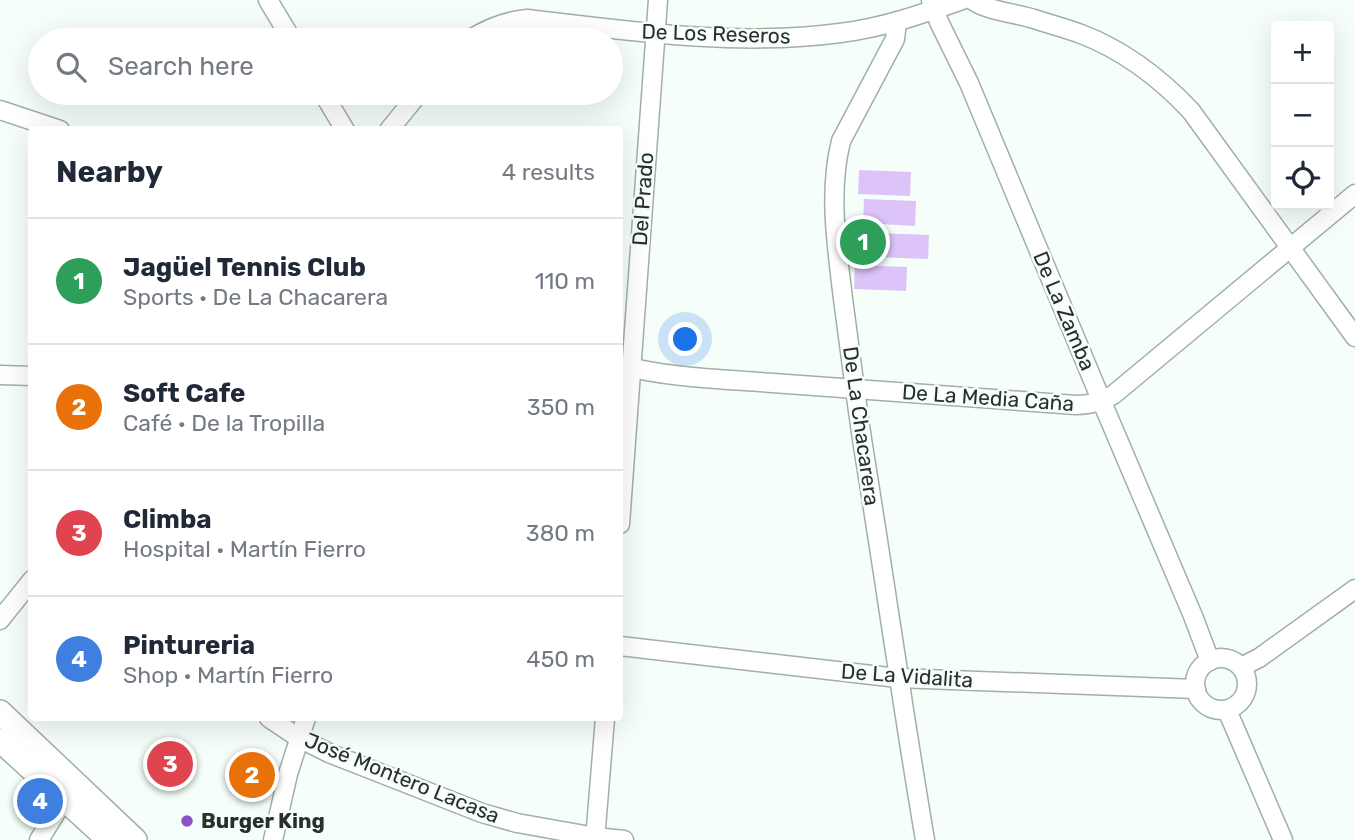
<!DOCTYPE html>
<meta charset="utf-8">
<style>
:root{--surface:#fff;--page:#f6f6f7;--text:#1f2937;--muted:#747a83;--line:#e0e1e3;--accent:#8e51c7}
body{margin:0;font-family:Rubik,sans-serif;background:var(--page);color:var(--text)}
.controls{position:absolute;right:21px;top:21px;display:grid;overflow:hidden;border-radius:7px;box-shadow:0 7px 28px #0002}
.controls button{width:63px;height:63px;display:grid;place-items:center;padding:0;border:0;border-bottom:2px solid var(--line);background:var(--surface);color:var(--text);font:35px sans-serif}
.you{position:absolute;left:686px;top:340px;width:24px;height:24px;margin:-18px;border:5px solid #fff;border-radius:50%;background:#1a73e8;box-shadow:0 0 0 10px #1a73e833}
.badge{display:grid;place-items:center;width:46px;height:46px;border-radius:50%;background:var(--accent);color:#fff;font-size:23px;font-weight:700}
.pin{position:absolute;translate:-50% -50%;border:4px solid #fff;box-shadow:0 2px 7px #0006}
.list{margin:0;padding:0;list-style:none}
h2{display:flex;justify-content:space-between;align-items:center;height:91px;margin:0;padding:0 28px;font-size:30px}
h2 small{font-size:23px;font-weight:400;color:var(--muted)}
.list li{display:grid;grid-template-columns:46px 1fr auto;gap:21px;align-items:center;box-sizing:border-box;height:126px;padding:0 28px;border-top:2px solid var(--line)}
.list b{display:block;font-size:26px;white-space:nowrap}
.list p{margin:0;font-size:23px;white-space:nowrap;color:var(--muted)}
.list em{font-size:23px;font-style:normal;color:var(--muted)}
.icon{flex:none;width:38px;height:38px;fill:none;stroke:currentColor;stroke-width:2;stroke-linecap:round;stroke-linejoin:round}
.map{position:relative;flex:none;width:1355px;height:840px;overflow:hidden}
.search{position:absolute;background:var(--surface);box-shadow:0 7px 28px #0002;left:28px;top:28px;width:595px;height:77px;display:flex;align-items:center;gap:18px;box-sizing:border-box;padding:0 24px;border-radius:38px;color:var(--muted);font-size:26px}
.panel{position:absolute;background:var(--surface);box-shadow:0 7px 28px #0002;left:28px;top:126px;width:595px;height:595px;border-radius:7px}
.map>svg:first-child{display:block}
.green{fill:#dcc4f9}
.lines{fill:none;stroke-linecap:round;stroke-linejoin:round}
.minor-casing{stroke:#a1b0a7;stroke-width:21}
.major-casing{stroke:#a1b0a7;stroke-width:26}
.minor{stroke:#fff;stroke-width:18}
.major{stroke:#fff;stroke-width:23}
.poi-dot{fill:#8e51c7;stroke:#f5fef9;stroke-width:2.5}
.labels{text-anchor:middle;stroke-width:5;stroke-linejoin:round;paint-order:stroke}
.street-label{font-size:21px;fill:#292f2c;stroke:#f5fef9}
.poi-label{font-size:21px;font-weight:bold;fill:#292f2c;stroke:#f5fef9;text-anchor:start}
</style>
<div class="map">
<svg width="1355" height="840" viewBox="0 0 1355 840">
<rect width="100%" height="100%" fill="#f5fef9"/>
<g class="green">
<path d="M859 170 911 172 910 196 858 194Z"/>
<path d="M864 199 916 201 915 226 863 223Z"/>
<path d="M877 233 929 235 928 259 876 257Z"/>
<path d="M855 265 907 267 906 291 854 289Z"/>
</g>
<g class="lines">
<defs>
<g id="minor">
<path d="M268 0 292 40"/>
<path d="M931 0 939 22 969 83 1102 402 1193 616 1210 661"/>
<path d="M972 0C987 11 1016 13 1034 19 1049 24 1065 28 1081 34 1123 50 1160 78 1191 111L1355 337"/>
<path d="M897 22 895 39 841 141C828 193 837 247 843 299 850 350 856 401 864 452 885 581 903 711 925 840"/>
<path d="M469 40C488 28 505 21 527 19 630 31 736 47 840 33 882 28 922 14 962 0"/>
<path d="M323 93 345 130"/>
<path d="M0 110 60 130"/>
<path d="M389 130 419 93"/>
<path d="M620 365C669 378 722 379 773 383 874 391 975 397 1076 405 1091 405 1101 402 1113 395L1355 194"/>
<path d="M0 375 32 376"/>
<path d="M620 524 658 0"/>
<path d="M0 620 32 580"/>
<path d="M620 646 898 678 1196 689"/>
<circle cx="1221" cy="684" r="26"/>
<path d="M1241 667 1259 658 1355 589"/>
<path d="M1227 710 1283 840"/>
<path d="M269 718 299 738 329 753 482 813 517 823 596 837 624 840"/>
<path d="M39 840 65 798"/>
<path d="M273 840 288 774 306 718"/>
<path d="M595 840 605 718"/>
</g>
<g id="major">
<path d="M0 712 135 840"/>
<path d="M0 740 109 840"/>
</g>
</defs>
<use href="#minor" class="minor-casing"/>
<use href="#major" class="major-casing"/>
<use href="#minor" class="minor"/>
<use href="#major" class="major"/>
</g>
<circle class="poi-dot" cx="187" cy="821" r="7"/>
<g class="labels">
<g class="street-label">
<text transform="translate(716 34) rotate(2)" y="7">De Los Reseros</text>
<text transform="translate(643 199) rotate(-86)" y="7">Del Prado</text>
<text transform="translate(1064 311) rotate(67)" y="7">De La Zamba</text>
<text transform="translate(988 398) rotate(4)" y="7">De La Media Caña</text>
<text transform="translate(861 426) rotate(82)" y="7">De La Chacarera</text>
<text transform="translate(907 676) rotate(4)" y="7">De La Vidalita</text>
<text transform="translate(402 778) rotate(22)" y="7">José Montero Lacasa</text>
</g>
<g class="poi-label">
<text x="201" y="828">Burger King</text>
</g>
</g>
</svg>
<div class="controls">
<button>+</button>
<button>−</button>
<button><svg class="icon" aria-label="locate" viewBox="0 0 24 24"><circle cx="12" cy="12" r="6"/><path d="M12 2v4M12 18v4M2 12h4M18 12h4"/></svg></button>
</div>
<div class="you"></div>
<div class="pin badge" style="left:863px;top:242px;background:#2e9e5b">1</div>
<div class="pin badge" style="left:252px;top:775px;background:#e8710a">2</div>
<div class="pin badge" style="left:170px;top:764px;background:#e0444e">3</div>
<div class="pin badge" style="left:40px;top:801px;background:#3f7fe0">4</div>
<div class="search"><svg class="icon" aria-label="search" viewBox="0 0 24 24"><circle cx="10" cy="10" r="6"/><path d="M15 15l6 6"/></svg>Search here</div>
<section class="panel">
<h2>Nearby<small>4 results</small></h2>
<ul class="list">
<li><span class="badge" style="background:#2e9e5b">1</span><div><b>Jagüel Tennis Club</b><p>Sports · De La Chacarera</p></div><em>110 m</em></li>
<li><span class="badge" style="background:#e8710a">2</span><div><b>Soft Cafe</b><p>Café · De la Tropilla</p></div><em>350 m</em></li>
<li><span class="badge" style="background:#e0444e">3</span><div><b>Climba</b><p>Hospital · Martín Fierro</p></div><em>380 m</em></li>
<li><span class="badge" style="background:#3f7fe0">4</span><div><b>Pintureria</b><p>Shop · Martín Fierro</p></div><em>450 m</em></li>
</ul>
</section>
</div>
